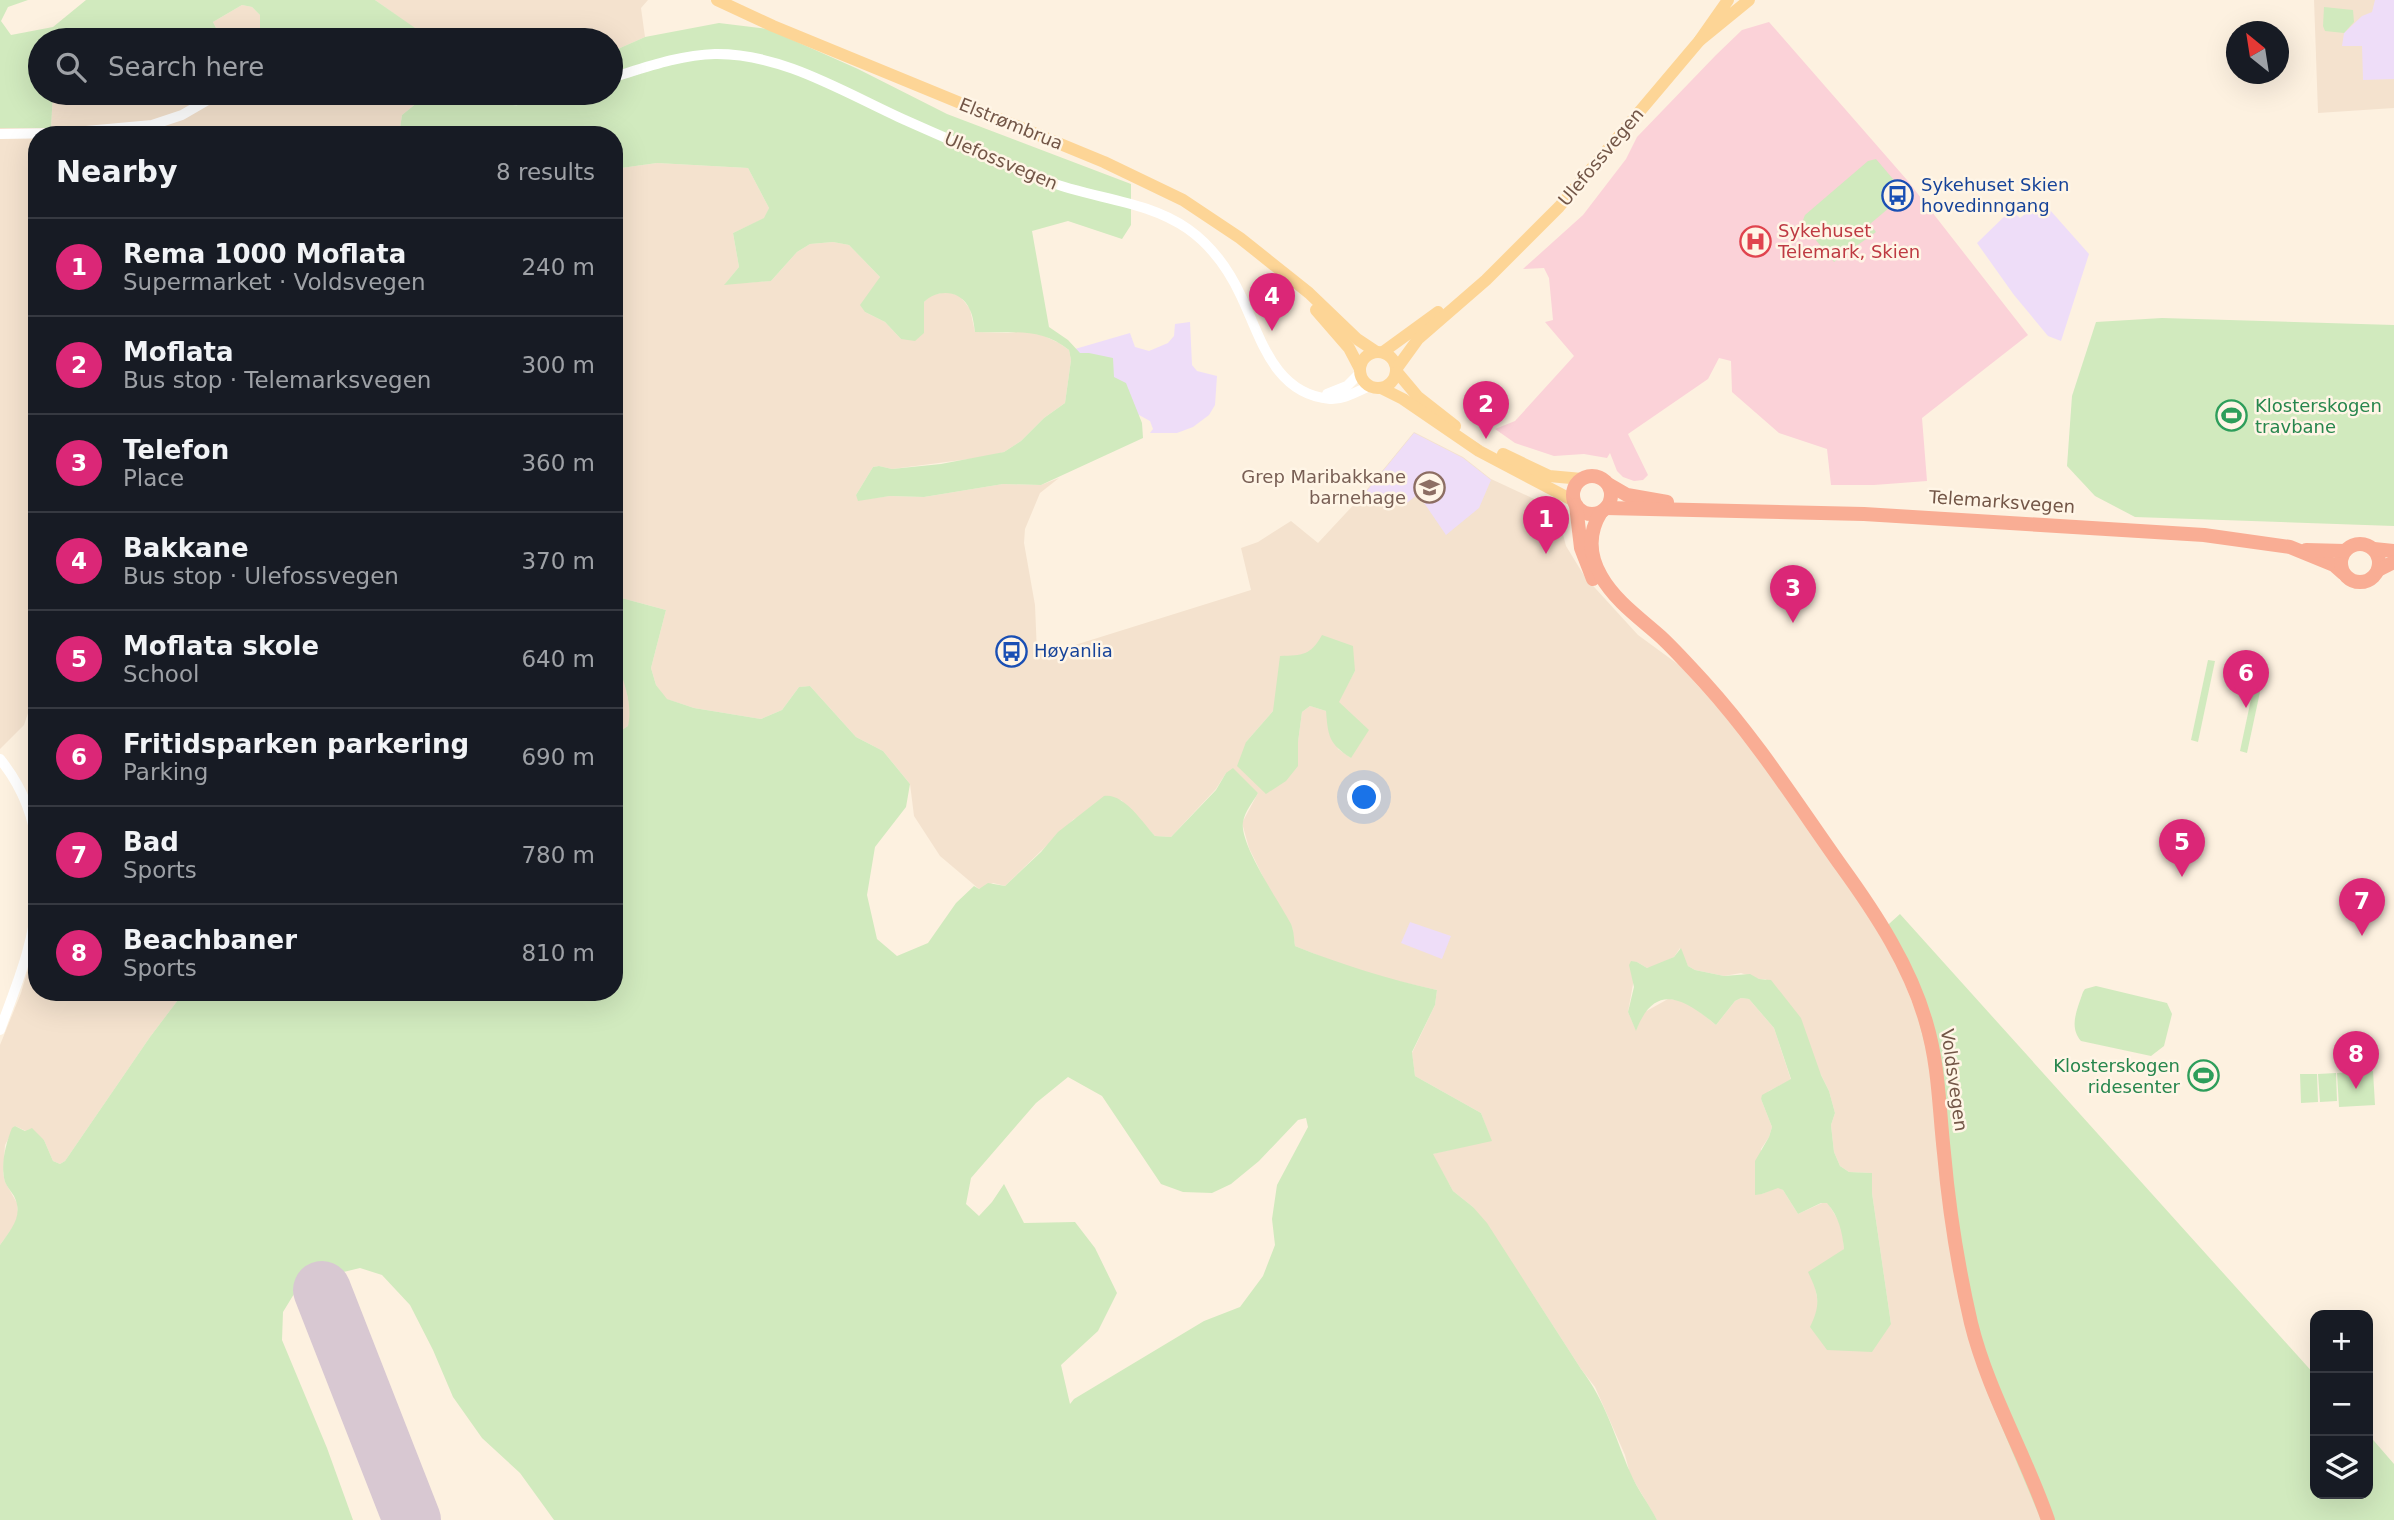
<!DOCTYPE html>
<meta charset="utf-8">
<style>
:root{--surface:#171b24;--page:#20242c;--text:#f1f3f6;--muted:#9ea1a6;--line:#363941;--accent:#db2777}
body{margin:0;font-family:"DejaVu Sans",sans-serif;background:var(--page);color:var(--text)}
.controls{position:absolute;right:21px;bottom:21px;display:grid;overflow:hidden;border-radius:14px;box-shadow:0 7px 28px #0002}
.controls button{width:63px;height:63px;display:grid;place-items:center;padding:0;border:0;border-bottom:2px solid var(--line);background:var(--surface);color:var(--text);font:35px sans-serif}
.compass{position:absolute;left:2226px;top:21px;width:63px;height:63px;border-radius:50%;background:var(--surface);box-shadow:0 7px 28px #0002;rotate:330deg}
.you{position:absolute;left:1365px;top:798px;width:24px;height:24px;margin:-18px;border:5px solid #fff;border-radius:50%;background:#1a73e8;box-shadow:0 0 0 10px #1a73e833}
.badge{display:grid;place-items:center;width:46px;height:46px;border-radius:50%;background:var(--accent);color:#fff;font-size:23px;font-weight:700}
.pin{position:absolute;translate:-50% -58px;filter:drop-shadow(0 2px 4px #0008)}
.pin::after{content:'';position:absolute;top:37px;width:24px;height:21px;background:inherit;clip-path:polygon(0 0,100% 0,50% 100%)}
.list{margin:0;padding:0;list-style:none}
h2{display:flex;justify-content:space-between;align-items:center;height:91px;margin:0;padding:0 28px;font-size:30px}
h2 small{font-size:23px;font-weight:400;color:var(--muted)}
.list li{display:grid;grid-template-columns:46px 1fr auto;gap:21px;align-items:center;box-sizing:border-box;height:98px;padding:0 28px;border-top:2px solid var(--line)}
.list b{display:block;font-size:26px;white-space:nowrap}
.list p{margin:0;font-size:23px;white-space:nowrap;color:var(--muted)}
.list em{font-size:23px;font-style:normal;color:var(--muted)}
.icon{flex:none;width:38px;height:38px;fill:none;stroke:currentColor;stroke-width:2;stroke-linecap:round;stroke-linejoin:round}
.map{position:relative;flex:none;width:2394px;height:1520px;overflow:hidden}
.search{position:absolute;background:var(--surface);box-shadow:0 7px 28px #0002;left:28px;top:28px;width:595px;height:77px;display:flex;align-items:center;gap:18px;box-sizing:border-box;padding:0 24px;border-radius:38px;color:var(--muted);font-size:26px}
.panel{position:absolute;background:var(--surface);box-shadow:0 7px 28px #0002;left:28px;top:126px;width:595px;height:875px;border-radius:28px}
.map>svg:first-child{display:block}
.residential{fill:#f4e2ce;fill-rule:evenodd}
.education{fill:#eeddf8}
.medical{fill:#fbd2d8}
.green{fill:#d1eabe;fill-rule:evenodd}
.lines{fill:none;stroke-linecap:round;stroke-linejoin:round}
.taxiway{stroke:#d8c8d2;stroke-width:23}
.runway{stroke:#d8c8d2;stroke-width:58}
.secondary{stroke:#fff;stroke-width:10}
.primary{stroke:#fdd596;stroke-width:12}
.highway{stroke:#f9ad94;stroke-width:14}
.labels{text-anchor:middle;stroke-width:5;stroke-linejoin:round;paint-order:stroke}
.street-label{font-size:18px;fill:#735647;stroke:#fff5e6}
.transit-label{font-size:18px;fill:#164399;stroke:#fff5e6;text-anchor:start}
.health-label{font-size:18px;fill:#be3a42;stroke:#fff5e6;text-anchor:start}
.leisure-label{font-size:18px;fill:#27864d;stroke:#fff5e6;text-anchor:start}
.education-label{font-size:18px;fill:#785e54;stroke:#fff5e6;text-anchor:end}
</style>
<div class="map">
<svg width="2394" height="1520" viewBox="0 0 2394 1520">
<rect width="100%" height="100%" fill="#fdf1e0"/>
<g class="residential">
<path d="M375 0H648L641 8 645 37 611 52V40H404L417 30Z"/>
<path d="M2314 0H2394V108L2318 113Z"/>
<path d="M242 5 252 7 260 15V33L266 40H222L213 22Z"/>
<path d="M53 93H429L402 115 399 135H37V715L29 710 24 725 0 749V128H51Z"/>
<path d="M657 163 748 168 769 208 765 218 733 233 739 267 725 284 771 281 797 252 810 244 833 242 849 245 880 277 865 312 885 322 901 339 923 333 924 302 931 295 947 292 960 296 970 309 975 332 1008 333 1025 331 1042 335 1059 343 1069 350 1071 360 1065 403 1044 418 1021 441 1004 452 985 457 892 469 879 466 873 467 856 495 859 500 890 496 924 497 1003 484 1041 485 1059 478 1040 493 1025 529 1024 543 1035 605 1037 653 1059 650 1251 590 1241 548 1258 542 1291 521 1318 543 1359 499 1414 432 1463 457 1491 479 1543 503 1558 515 1566 546 1585 577 1638 635 1679 665 1738 730 1864 907 1899 969 1923 1030 2023 1473 2041 1520H1657L1630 1474 1625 1455 1595 1387 1581 1369 1528 1287 1473 1207 1453 1191 1432 1154 1491 1140 1481 1113 1415 1076 1412 1053 1435 1005 1437 990 1388 979 1342 965 1295 946 1292 927 1270 891 1249 848 1242 823 1258 793 1226 773 1216 789 1171 837 1155 836 1121 800 1074 819 1005 886 993 883 979 889 940 856 914 816 910 784 883 751 856 737 810 686 799 687 782 710 761 719 694 708 666 699 656 685 651 668 666 610 614 596V169ZM1317 645 1355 671 1338 702 1351 758 1338 749 1326 711 1310 706 1302 712 1298 742V766L1246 742 1273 711 1306 654ZM1680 948 1688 966 1695 970 1724 976 1741 973 1759 979H1766L1821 1075 1829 1091 1835 1113 1831 1125 1834 1152 1840 1166 1849 1172 1872 1173V1193L1891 1324 1819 1308 1815 1287 1844 1249 1842 1227 1828 1203H1822L1798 1214 1783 1190 1778 1187 1762 1194 1761 1149 1769 1137 1772 1127 1761 1099 1769 1091 1791 1080 1774 1028 1749 999 1741 998 1735 1001 1716 1025 1695 1008 1679 1000 1668 999 1643 1013 1636 1030 1628 1012 1637 962 1647 968 1656 966 1674 957Z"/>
<path d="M614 650 624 678 631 715 628 726 614 735Z"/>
<path d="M37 939V992H184L150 1037 65 1161 60 1164 53 1161 44 1140 30 1129 26 1131 15 1126 5 1145 3 1173 5 1182 17 1203 18 1214 15 1224 0 1245V1045L21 993Z"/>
</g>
<g class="education">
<path d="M2375 0H2394V79L2363 80 2362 46H2342L2344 33 2362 16 2372 12Z"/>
<path d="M2042 201 2089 254 2061 341 2048 336 2014 295 1977 243 2011 210 2020 218Z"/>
<path d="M1190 322 1192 365 1197 371 1217 376 1215 405 1209 415 1193 427 1177 433H1150L1153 429 1150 421 1128 409 1075 349 1130 333 1135 347 1149 351 1168 343 1174 336 1175 324Z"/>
<path d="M1414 433 1463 458 1491 480 1479 508 1446 535 1418 494 1403 506 1361 498Z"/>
<path d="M1410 922 1451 936 1442 959 1401 943Z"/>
</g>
<path class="medical" d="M1769 22 1907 180 2028 335 1922 418 1927 481 1874 485H1831L1827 449 1779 433 1732 392 1731 361 1719 358 1708 379 1628 434 1648 475 1643 480 1634 481 1623 477 1617 471 1610 453 1607 458 1584 454 1554 456 1515 443 1495 429 1515 421 1574 356 1545 322 1553 320 1549 278 1544 268 1523 269 1583 215 1626 159 1637 137 1716 55 1742 30Z"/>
<g class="green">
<path d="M0 0H28L8 7 1 21 11 35 53 27 86 0H375L418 30 404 40H266L260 33V15L252 7 242 5 213 22 222 40H40V93H53L51 128H0Z"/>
<path d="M2324 7 2353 10 2354 22 2344 33 2325 31 2323 26Z"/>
<path d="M719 23 768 29 858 69 947 114 1131 184V225L1122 239 1068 221 1032 231 1049 327 1068 340 1080 353H1089L1113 358 1114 377 1126 383 1142 423 1143 438 1041 485 1003 484 924 497 890 496 858 501 856 495 873 467 879 466 892 469 941 464 1004 452 1021 441 1044 418 1065 403 1071 360 1069 350C1039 326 1011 334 975 332 974 325 973 316 970 310 962 290 938 288 924 302V333L915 341 901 339 885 322 865 312 860 305 880 277 849 245 833 242 810 244 797 252 771 281 724 285 739 267 733 233 764 218 769 208 748 168 657 163 614 169V135H399L402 115 429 93H611V52L645 37Z"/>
<path d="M1876 159 1899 186 1895 197 1896 202 1870 224 1876 232 1834 262 1805 227 1803 220 1805 215 1868 161Z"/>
<path d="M2162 318 2394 325V526L2135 517 2095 496 2067 466 2072 396 2096 322Z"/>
<path d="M614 596 666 610 651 668 656 685 667 699 694 708 761 719 782 710 799 687 810 686 856 737 883 751 910 784 906 807 875 847 867 895 877 939 897 956 928 943 956 903 974 886 979 889 988 883 1005 886 1041 852 1058 832 1104 796C1124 793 1142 822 1155 836L1171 837 1216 790 1226 773 1233 768 1258 793C1253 802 1245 811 1243 822 1239 844 1280 903 1291 924 1294 931 1294 939 1295 946 1342 965 1388 979 1437 990L1435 1005 1412 1052 1415 1076 1481 1113 1492 1141 1433 1154 1453 1191 1473 1207 1487 1223 1581 1369C1605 1400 1615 1437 1630 1472 1637 1489 1649 1504 1657 1520H554L520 1473 482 1438 453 1397 433 1350 410 1305 382 1275 360 1268 319 1278 294 1294 283 1312 282 1340 327 1448 353 1520H0V1245C11 1229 24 1216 14 1196 11 1191 7 1187 5 1182 0 1165 6 1143 12 1128L15 1126 25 1131 32 1128 44 1140 53 1161 60 1164 65 1161 150 1037 184 992H614V735L628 726C634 700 620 676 615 651 611 634 614 614 614 596ZM1068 1077 1102 1096 1161 1184 1183 1192 1212 1193 1231 1184 1259 1161 1298 1120 1306 1118 1308 1127 1277 1185 1272 1219 1275 1245 1263 1276 1240 1307 1204 1321 1074 1399 1070 1404 1061 1365 1098 1331 1117 1293 1095 1248 1075 1222 1024 1223 1004 1184 992 1202 979 1216 966 1204 971 1178 1036 1103Z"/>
<path d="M1322 635 1353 646 1355 671 1339 702 1369 730 1351 758C1329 744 1328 736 1326 711L1310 706 1302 712 1298 742V766L1286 781 1266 794 1237 766 1246 742 1273 711 1280 656C1303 655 1310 656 1322 635Z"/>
<path d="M2208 660 2215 661 2198 742 2191 740Z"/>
<path d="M2257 671 2264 673 2247 753 2240 751Z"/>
<path d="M1900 914 2315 1375V1494H2368V1434L2394 1464V1520H2041L1987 1392 1929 1060 1913 999 1880 932Z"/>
<path d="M1681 948 1688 966 1695 970 1724 976 1750 974 1759 979 1771 980 1801 1018 1821 1075 1829 1091 1835 1113 1831 1125 1834 1152 1840 1166 1849 1172 1872 1173V1193L1891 1324 1872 1352 1827 1350 1810 1327C1821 1304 1819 1295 1808 1272L1844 1249C1842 1231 1839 1217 1827 1203H1821L1798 1214 1783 1190 1778 1188 1762 1194 1755 1195V1161L1769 1137 1772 1127 1761 1099 1762 1095 1791 1079 1774 1028 1749 999 1741 998 1735 1001 1716 1025C1684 999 1655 981 1636 1031L1628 1012 1634 987 1629 965 1631 961 1637 962 1647 968 1674 957Z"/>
<path d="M2096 986 2167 1003 2172 1014 2164 1046 2151 1056 2081 1041C2068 1026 2078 1008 2083 992L2085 989Z"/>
<path d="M2373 1071 2375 1105 2339 1107 2337 1073Z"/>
<path d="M2336 1073 2337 1101 2320 1102 2318 1074Z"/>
<path d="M2300 1074H2317L2318 1102 2301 1103Z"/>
</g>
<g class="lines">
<path class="taxiway" d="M339 1333C334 1325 322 1325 316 1317L315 1307 322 1299H329L338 1304 356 1351 354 1371"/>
<path class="runway" d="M322 1290 412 1520"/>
<g class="secondary">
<path d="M611 78C644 68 679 55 715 54 782 53 845 93 905 120 952 141 999 161 1047 181 1093 199 1147 200 1188 229 1212 246 1229 270 1241 296 1261 338 1274 394 1330 399 1343 400 1358 391 1370 386"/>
<path d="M475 93C505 103 530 102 561 93"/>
<path d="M0 134 64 133 152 125 182 115 220 93"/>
<path d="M1327 394 1347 386 1360 373"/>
<path d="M0 759C21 785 34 816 37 849"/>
<path d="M0 1030C16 986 35 942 37 895"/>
</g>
<g class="primary">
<path d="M717 0 773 26 1104 162 1183 200 1240 238 1309 293 1357 339 1375 351"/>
<path d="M1728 0 1700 40 1749 0"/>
<path d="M1316 310 1349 348 1360 369"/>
<circle cx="1378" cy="370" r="18"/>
<path d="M1383 352 1438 312"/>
<path d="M1397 368 1418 339 1486 280 1559 207 1700 40"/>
<path d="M1397 372 1418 397 1455 426"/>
<path d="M1381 388 1403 399 1479 451 1574 501"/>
<path d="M1503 454 1549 476 1582 479"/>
</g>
<g class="highway">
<circle cx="1592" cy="495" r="19"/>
<path d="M1608 484 1627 495 1667 502"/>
<path d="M1576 505 1581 548 1593 579"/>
<path d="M1606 508 1864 514 2204 535 2290 547 2334 565 2343 573"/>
<path d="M1601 512C1588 533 1589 555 1601 576 1615 601 1641 619 1661 637 1677 652 1691 668 1705 683 1756 739 1798 805 1842 867 1876 914 1910 966 1926 1022 1939 1065 1939 1109 1944 1153 1949 1210 1958 1267 1971 1323 1988 1392 2025 1453 2048 1520"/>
<circle cx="2360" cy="563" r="19"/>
<path d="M2374 549 2394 551"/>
<path d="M2306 550 2345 551"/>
<path d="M2378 570 2394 562"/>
</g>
</g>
<defs>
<symbol id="bus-ring" viewBox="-11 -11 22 22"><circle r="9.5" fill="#fff5e6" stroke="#1a4fb4" stroke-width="1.5"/><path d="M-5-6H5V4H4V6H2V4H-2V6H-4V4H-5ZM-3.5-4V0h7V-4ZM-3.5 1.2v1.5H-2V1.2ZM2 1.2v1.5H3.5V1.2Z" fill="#1a4fb4"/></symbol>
<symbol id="hospital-ring" viewBox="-11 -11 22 22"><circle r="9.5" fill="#fff5e6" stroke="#e0444e" stroke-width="1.5"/><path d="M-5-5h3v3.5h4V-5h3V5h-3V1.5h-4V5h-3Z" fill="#e0444e"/></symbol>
<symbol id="stadium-ring" viewBox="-11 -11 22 22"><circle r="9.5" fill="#fff5e6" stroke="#2e9e5b" stroke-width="1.5"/><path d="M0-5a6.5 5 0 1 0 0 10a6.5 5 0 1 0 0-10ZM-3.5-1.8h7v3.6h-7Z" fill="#2e9e5b"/></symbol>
<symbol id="school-ring" viewBox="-11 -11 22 22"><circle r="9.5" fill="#fff5e6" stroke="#8d6e63" stroke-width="1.5"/><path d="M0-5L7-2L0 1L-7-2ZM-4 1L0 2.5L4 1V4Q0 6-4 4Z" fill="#8d6e63"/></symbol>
</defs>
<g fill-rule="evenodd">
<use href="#bus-ring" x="1880" y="178" width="35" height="35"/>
<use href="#hospital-ring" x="1738" y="224" width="35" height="35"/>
<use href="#stadium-ring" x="2214" y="398" width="35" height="35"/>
<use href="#school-ring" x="1412" y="470" width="35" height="35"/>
<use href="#bus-ring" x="994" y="634" width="35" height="35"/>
<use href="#stadium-ring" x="2186" y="1058" width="35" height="35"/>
</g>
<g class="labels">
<g class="street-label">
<text transform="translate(1011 124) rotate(22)" y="6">Elstrømbrua</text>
<text transform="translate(1601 157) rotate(-50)" y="6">Ulefossvegen</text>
<text transform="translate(1001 161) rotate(23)" y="6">Ulefossvegen</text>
<text transform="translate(2002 502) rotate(4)" y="6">Telemarksvegen</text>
<text transform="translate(1954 1080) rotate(82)" y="6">Voldsvegen</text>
</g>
<g class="transit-label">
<text x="1921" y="191">Sykehuset Skien<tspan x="1921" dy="21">hovedinngang</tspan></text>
<text x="1034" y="657">Høyanlia</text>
</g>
<g class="health-label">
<text x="1778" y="237">Sykehuset<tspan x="1778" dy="21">Telemark, Skien</tspan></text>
</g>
<g class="leisure-label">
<text x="2255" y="412">Klosterskogen<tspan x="2255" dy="21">travbane</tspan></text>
<text x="2180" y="1072" text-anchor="end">Klosterskogen<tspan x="2180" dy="21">ridesenter</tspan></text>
</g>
<g class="education-label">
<text x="1406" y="483">Grep Maribakkane<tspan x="1406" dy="21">barnehage</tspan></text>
</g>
</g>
</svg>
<div class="controls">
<button>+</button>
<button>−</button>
<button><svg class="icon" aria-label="layers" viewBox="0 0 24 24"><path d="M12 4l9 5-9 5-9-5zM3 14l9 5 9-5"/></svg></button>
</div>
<svg class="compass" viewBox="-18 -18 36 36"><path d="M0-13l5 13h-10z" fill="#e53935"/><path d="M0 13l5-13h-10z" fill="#9ea1a6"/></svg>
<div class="you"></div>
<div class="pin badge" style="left:1546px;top:554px">1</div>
<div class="pin badge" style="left:1486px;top:439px">2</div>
<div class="pin badge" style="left:1793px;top:623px">3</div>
<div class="pin badge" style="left:1272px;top:331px">4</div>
<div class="pin badge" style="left:2182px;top:877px">5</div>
<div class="pin badge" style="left:2246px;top:708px">6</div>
<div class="pin badge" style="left:2362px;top:936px">7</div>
<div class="pin badge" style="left:2356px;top:1089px">8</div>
<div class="search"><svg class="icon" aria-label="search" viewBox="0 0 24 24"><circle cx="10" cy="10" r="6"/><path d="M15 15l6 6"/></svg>Search here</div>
<section class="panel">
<h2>Nearby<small>8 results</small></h2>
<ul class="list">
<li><span class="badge">1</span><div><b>Rema 1000 Moflata</b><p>Supermarket · Voldsvegen</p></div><em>240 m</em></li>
<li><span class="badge">2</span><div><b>Moflata</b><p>Bus stop · Telemarksvegen</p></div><em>300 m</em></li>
<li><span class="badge">3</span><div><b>Telefon</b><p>Place</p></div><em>360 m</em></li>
<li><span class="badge">4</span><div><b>Bakkane</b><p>Bus stop · Ulefossvegen</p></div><em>370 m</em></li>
<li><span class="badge">5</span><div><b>Moflata skole</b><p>School</p></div><em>640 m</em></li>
<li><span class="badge">6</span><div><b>Fritidsparken parkering</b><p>Parking</p></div><em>690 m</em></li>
<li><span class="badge">7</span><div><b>Bad</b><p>Sports</p></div><em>780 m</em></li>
<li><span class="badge">8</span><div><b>Beachbaner</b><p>Sports</p></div><em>810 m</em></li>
</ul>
</section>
</div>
